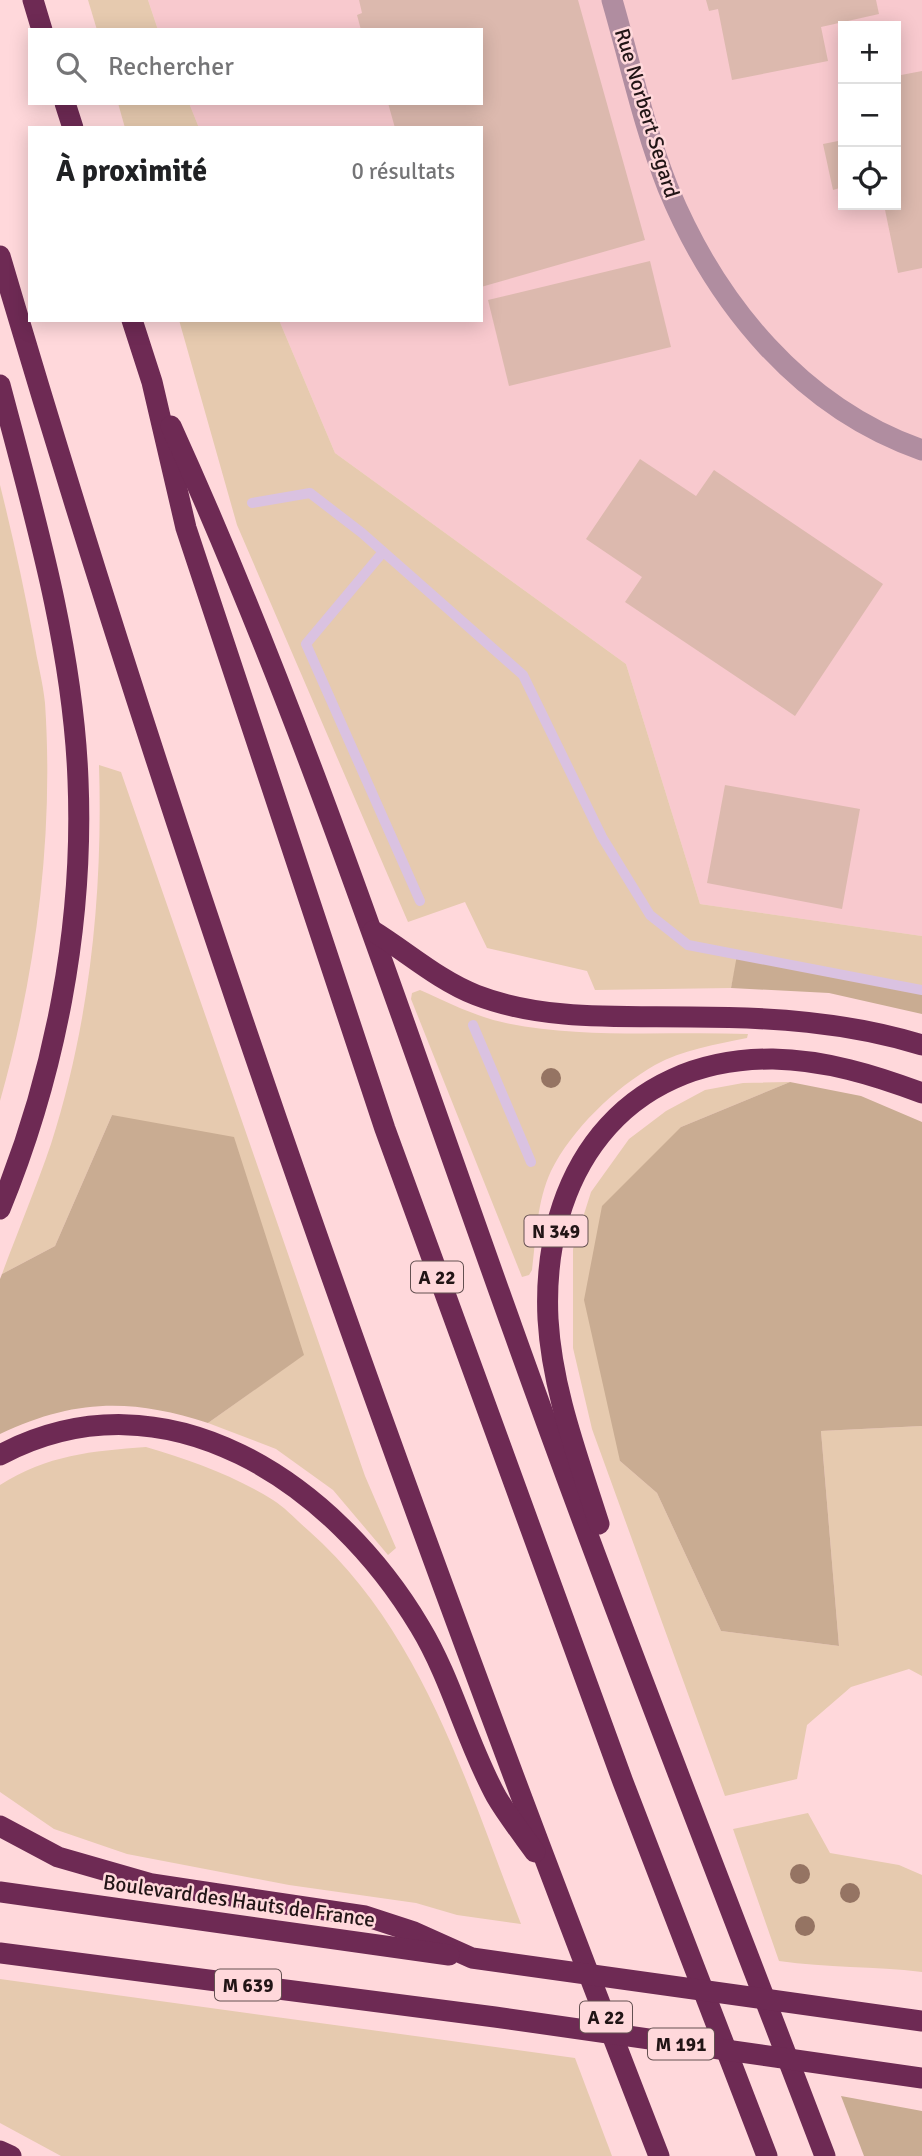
<!DOCTYPE html>
<html lang="fr">
<meta charset="utf-8">
<style>
:root{--surface:#fff;--page:#f2f2f2;--text:#202124;--muted:#757577;--line:#e0e0e0}
body{margin:0;font-family:Signika,sans-serif;background:var(--page);color:var(--text)}
.controls{position:absolute;right:21px;top:21px;display:grid;overflow:hidden;border-radius:0px;box-shadow:0 4px 18px #0003}
.controls button{width:63px;height:63px;display:grid;place-items:center;padding:0;border:0;border-bottom:2px solid var(--line);background:var(--surface);color:var(--text);font:35px sans-serif}
.list{margin:0;padding:0;list-style:none}
h2{display:flex;justify-content:space-between;align-items:center;height:91px;margin:0;padding:0 28px;font-size:30px}
h2 small{font-size:23px;font-weight:400;color:var(--muted)}
.icon{flex:none;width:38px;height:38px;fill:none;stroke:currentColor;stroke-width:2;stroke-linecap:round;stroke-linejoin:round}
.map{position:relative;flex:none;width:922px;height:2156px;overflow:hidden}
.search{position:absolute;background:var(--surface);box-shadow:0 4px 18px #0003;left:28px;top:28px;width:455px;height:77px;display:flex;align-items:center;gap:18px;box-sizing:border-box;padding:0 24px;border-radius:0px;color:var(--muted);font-size:26px}
.panel{position:absolute;background:var(--surface);box-shadow:0 4px 18px #0003;left:28px;top:126px;width:455px;height:196px;border-radius:0px}
.map>svg:first-child{display:block}
.built{fill:#f8c9ce;fill-rule:evenodd}
.green{fill:#e6caaf}
.forest{fill:#c9ac92}
.lines{fill:none;stroke-linecap:round;stroke-linejoin:round}
.stream{stroke:#dac2e1;stroke-width:10}
.building{fill:#dcb9ae}
.street{stroke:#b08da0;stroke-width:21}
.highway{stroke:#6e2a54;stroke-width:21}
.tree{fill:#957463}
.labels{text-anchor:middle;stroke-width:5;stroke-linejoin:round;paint-order:stroke}
.shield{fill:#ffd8db;stroke:#645051;stroke-width:2}
.shield-label{font-size:19px;font-weight:bold;fill:#221516}
.street-label{font-size:21px;fill:#221516;stroke:#ffd8db}
</style>
<div class="map">
<svg width="922" height="2156" viewBox="0 0 922 2156">
<rect width="100%" height="100%" fill="#ffd8db"/>
<path class="built" d="M148 0H922V936L700 904 626 664 335 453 279 320H481V128H199L189 103H481V30H158ZM843 26H896V205H843Z"/>
<g class="green">
<path d="M88 0H148L158 30H97Z"/>
<path d="M118 103H189L199 128H125Z"/>
<path d="M179 320H279L335 453 626 664 700 904 922 936V990L738 955 731 988 595 990 587 971 487 948 465 902 408 922 237 525Z"/>
<path d="M0 485C13 537 24 588 34 641 37 661 43 682 45 703 54 836 36 974 0 1101Z"/>
<path d="M99 765 121 772 365 1476 396 1548 388 1555 333 1490 276 1449 208 1423 303 1355 112 1115 55 1246 2 1274C18 1231 36 1188 51 1144 90 1022 103 893 99 765Z"/>
<path d="M420 990C447 1002 476 1017 506 1023 584 1039 668 1031 748 1034L747 1038C717 1044 682 1050 655 1065 615 1088 572 1129 551 1171 537 1201 536 1237 532 1270L529 1275 522 1277 411 999 412 993Z"/>
<path d="M790 1082 681 1127 620 1461 657 1493 721 1631 839 1646 821 1431 922 1426V1676L909 1669 851 1687 807 1725 797 1779 725 1796 592 1429 573 1348V1249L591 1192 629 1139 666 1111 705 1090 743 1083Z"/>
<path d="M146 1447C190 1460 233 1475 273 1500 286 1508 297 1521 309 1531 423 1632 467 1786 521 1924L457 1915 416 1903 289 1885 127 1854 54 1829 0 1792V1485C47 1455 92 1451 146 1447Z"/>
<path d="M808 1813 830 1853 899 1865 922 1875V1972C874 1966 827 1968 779 1961L733 1829Z"/>
<path d="M0 1979 575 2058 612 2156H61L0 2123Z"/>
</g>
<g class="forest">
<path d="M737 955 922 990V1014L829 993 731 988Z"/>
<path d="M790 1082 861 1096 922 1122V1426L821 1431 839 1646 721 1631 657 1493 620 1461 584 1300 602 1206 681 1127Z"/>
<path d="M112 1115 234 1137 304 1355 208 1423C131 1398 74 1399 0 1434V1279L2 1274 55 1246Z"/>
<path d="M841 2096 922 2111V2156H864Z"/>
</g>
<g class="lines">
<g class="stream">
<path d="M252 503 310 493 362 533 523 675 602 837 650 915 688 945 922 990"/>
<path d="M383 552 306 644 420 901"/>
<path d="M473 1025 531 1162"/>
</g>
</g>
<g class="building">
<path d="M359 0H578L645 240 481 287V128H395L388 103H481V30H361L357 15 362 13Z"/>
<path d="M706 0H876L879 14 821 27 828 61 732 80 718 9 709 11Z"/>
<path d="M922 71V268L898 273 884 205H896V129L900 128 896 105V76Z"/>
<path d="M843 140V187L833 190 823 144Z"/>
<path d="M650 261 671 347 509 386 488 300Z"/>
<path d="M640 459 696 496 714 470 883 584 795 716 625 602 642 577 586 539Z"/>
<path d="M725 785 860 809 842 909 707 883Z"/>
</g>
<g class="lines">
<path class="street" d="M612 0C630 62 644 128 668 188 716 304 801 408 922 450"/>
<g class="highway">
<path d="M33 0 42 30"/>
<path d="M65 103 73 128"/>
<path d="M0 256C189 899 416 1532 659 2156"/>
<path d="M132 320 152 382 186 528 385 1129 623 1782 767 2156"/>
<path d="M0 385C34 514 73 646 78 780 84 926 55 1075 0 1209"/>
<path d="M171 426C304 719 404 1027 513 1330 612 1607 720 1881 825 2156"/>
<path d="M373 931C407 952 438 980 476 995 543 1021 620 1016 691 1017 770 1017 847 1022 922 1045"/>
<path d="M0 1455C166 1367 335 1484 420 1627 452 1680 466 1741 496 1796 507 1815 522 1834 535 1852"/>
<path d="M599 1524C578 1457 552 1390 548 1319 541 1175 621 1058 773 1059 825 1060 874 1075 922 1093"/>
<path d="M0 1826 58 1857 152 1884 365 1916 414 1932 472 1958 922 2021"/>
<path d="M0 1892 449 1955"/>
<path d="M0 1953 495 2017 922 2078"/>
<path d="M0 2151 11 2156"/>
</g>
</g>
<g class="tree">
<circle cx="551" cy="1078" r="10"/>
<circle cx="800" cy="1874" r="10"/>
<circle cx="850" cy="1893" r="10"/>
<circle cx="805" cy="1926" r="10"/>
</g>
<g class="labels">
<g class="shield">
<rect x="524.5" y="1215.5" width="63" height="31" rx="5"/>
<rect x="411" y="1261.5" width="52" height="31" rx="5"/>
<rect x="215" y="1969.5" width="66" height="31" rx="5"/>
<rect x="580" y="2001.5" width="52" height="31" rx="5"/>
<rect x="648" y="2028.5" width="66" height="31" rx="5"/>
</g>
<g class="shield-label">
<text x="556" y="1238">N 349</text>
<text x="437" y="1284">A 22</text>
<text x="248" y="1992">M 639</text>
<text x="606" y="2024">A 22</text>
<text x="681" y="2051">M 191</text>
</g>
<g class="street-label">
<text transform="translate(647 113) rotate(73)" y="7">Rue Norbert Segard</text>
<text transform="translate(239 1901) rotate(8)" y="7">Boulevard des Hauts de France</text>
</g>
</g>
</svg>
<div class="controls">
<button>+</button>
<button>−</button>
<button><svg class="icon" aria-label="locate" viewBox="0 0 24 24"><circle cx="12" cy="12" r="6"/><path d="M12 2v4M12 18v4M2 12h4M18 12h4"/></svg></button>
</div>
<div class="search"><svg class="icon" aria-label="search" viewBox="0 0 24 24"><circle cx="10" cy="10" r="6"/><path d="M15 15l6 6"/></svg>Rechercher</div>
<section class="panel">
<h2>À proximité<small>0 résultats</small></h2>
<ul class="list">
</ul>
</section>
</div>
